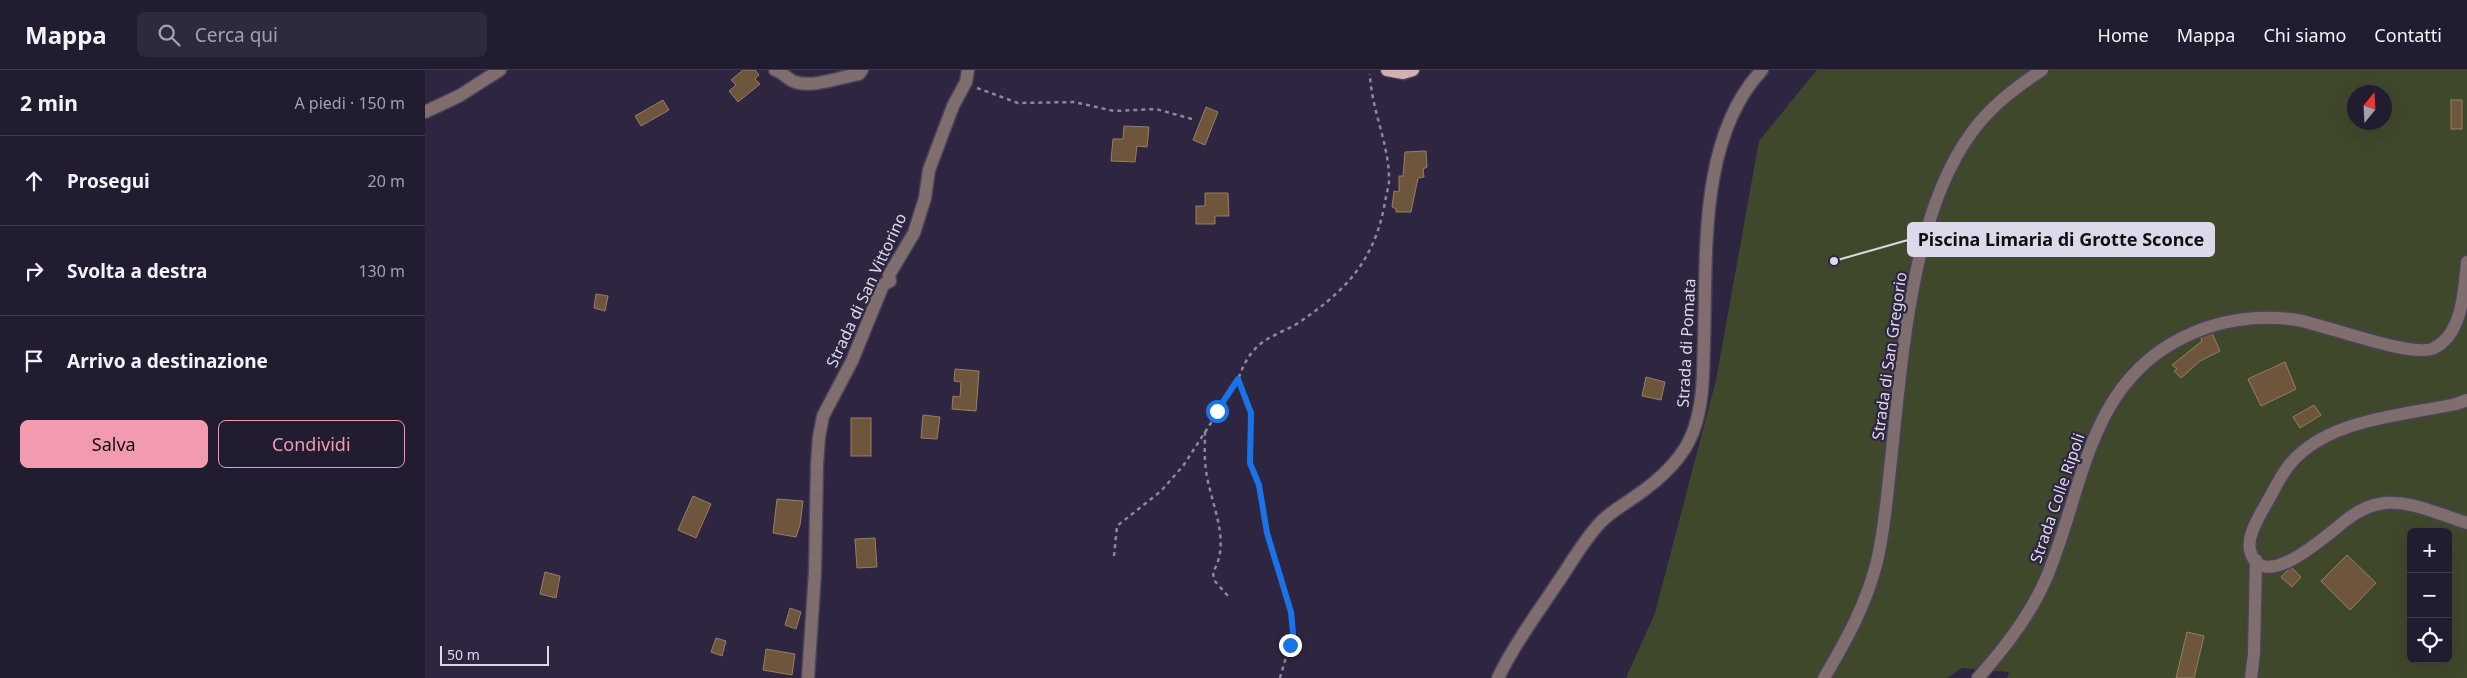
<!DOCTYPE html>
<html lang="it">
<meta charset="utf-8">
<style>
:root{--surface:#221c31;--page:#2e293d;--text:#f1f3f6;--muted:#a2a1ab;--line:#3f3a4d;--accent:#f29ab0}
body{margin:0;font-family:"Noto Sans",sans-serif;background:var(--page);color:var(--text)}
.controls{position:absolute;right:15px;bottom:15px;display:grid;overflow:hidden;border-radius:8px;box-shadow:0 5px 20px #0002}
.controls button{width:45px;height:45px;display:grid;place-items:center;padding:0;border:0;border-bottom:1px solid var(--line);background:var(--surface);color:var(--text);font:25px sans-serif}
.compass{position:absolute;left:1922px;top:15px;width:45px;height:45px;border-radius:50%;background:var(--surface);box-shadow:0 5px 20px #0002;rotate:18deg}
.scale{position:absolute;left:15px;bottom:12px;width:109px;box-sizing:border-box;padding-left:5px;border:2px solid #ddd8ea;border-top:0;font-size:14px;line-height:18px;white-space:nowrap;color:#ddd8ea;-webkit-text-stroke:4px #2e2641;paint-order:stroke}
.stop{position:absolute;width:15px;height:15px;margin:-11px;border:4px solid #1a73e8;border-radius:50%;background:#fff}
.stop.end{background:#1a73e8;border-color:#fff;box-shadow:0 1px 5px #0008}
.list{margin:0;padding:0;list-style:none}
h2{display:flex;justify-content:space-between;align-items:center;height:65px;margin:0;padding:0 20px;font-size:21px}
h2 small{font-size:16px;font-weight:400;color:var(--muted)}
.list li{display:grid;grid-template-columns:32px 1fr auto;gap:15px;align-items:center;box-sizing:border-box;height:90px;padding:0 20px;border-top:1px solid var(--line)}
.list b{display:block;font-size:19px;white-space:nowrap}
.list em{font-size:16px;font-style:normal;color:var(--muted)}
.actions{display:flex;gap:10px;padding:15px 20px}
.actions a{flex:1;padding:11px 0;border:1px solid var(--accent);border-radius:8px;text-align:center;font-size:18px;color:var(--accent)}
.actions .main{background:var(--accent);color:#111}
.icon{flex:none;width:28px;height:28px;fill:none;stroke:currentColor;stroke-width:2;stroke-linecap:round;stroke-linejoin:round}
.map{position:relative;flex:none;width:2042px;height:608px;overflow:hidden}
header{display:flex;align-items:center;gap:30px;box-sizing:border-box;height:70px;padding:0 25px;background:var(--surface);border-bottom:1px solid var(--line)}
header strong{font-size:24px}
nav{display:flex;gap:28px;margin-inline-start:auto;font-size:18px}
.search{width:350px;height:45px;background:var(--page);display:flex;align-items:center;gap:12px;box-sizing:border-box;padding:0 18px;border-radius:8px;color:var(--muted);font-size:19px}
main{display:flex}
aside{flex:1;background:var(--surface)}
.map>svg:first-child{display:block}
.green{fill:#40482c;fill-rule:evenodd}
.building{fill:#6e563d;stroke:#977e63}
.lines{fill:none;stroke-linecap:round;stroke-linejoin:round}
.minor-casing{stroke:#4a425c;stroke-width:15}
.major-casing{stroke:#4a425c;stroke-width:15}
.path{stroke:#8d879d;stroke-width:2.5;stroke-dasharray:4 4;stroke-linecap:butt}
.minor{stroke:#7f6e6d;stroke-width:12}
.major{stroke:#d4b1af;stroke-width:12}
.route{stroke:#1a73e8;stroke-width:6}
.labels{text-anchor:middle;stroke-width:4.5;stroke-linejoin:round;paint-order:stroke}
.street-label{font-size:16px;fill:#ddd8ea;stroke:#2e2641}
.leader{fill:none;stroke:#ddd8ea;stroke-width:2}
.callout-dot{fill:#ddd8ea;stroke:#2e2641;stroke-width:2}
.callout{fill:#ddd8ea;stroke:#ddd8ea;stroke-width:2}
.callout-label{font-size:18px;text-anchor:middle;font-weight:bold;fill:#111}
</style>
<header>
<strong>Mappa</strong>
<div class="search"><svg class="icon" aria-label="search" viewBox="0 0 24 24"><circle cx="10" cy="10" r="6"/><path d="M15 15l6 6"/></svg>Cerca qui</div>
<nav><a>Home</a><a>Mappa</a><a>Chi siamo</a><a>Contatti</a></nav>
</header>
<main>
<aside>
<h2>2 min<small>A piedi · 150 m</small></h2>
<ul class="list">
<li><svg class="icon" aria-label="ahead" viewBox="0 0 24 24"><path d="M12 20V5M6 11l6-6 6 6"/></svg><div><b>Prosegui</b></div><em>20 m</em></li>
<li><svg class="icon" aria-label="right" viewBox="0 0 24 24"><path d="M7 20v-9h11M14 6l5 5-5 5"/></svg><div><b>Svolta a destra</b></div><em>130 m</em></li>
<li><svg class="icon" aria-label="arrive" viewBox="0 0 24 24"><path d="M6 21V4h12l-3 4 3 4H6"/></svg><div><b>Arrivo a destinazione</b></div></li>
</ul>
<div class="actions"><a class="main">Salva</a><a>Condividi</a></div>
</aside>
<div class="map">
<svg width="2042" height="608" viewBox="0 0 2042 608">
<rect width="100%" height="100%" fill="#2e2641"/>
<path class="green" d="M1392 0H2042V608H1582L1584 602 1537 598 1522 608H1201L1230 543 1291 310 1334 71ZM1930 22H1960V52H1930ZM1986 462H2023V589H1986Z"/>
<g class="building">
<path d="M318 0H330L334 5 330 9 335 14 313 32 304 21 311 15 306 10Z"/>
<path d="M238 30 244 40 216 56 210 46Z"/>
<rect x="2026" y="30" width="11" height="29"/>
<path d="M781 37 793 42 780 75 768 70Z"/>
<path d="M699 56 724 57 722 77 712 76 710 92 686 91 688 69H698Z"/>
<path d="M1001 81 1002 97 998 99 999 107 993 108 986 142H971V139L967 137 969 121 974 122V106H978L980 82Z"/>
<path d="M780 123H803L804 146H790V154H771V136H780Z"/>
<path d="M171 224 183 226 180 241 169 238Z"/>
<path d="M1786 261 1795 281 1775 291 1756 308 1749 301 1752 299 1747 295 1777 271 1775 266Z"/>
<path d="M1860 292 1871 319 1836 336 1823 309Z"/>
<path d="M530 299 554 301 551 341 527 339 528 326 535 327 536 312 529 311Z"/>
<path d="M1221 307 1240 312 1236 330 1217 326Z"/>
<path d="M1889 335 1896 345 1875 358 1868 347Z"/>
<path d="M498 345 515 347 512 369 496 368Z"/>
<rect x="426" y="348" width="20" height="38"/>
<path d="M268 426 286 434 271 468 253 460Z"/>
<path d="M352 429 378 431 375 455 371 467 348 463Z"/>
<path d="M450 468 452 497 432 498 430 469Z"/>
<path d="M1922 485 1951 513 1925 540 1896 511Z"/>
<path d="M1866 497 1876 507 1867 517 1856 507Z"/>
<path d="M120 502 135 506 131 528 115 524Z"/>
<path d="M365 538 376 542 371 559 360 555Z"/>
<path d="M1762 562 1779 566 1769 608H1751Z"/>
<path d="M291 568 301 571 297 586 286 582Z"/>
<path d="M341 579 370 584 367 605 338 600Z"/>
</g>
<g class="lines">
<defs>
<g id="minor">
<path d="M350 0C358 2 363 10 370 12 390 18 414 7 434 4L437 0"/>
<path d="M0 42 34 26 75 0"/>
<path d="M2042 330 2031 334C1976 346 1898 349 1862 398 1854 409 1848 422 1841 434 1834 447 1822 465 1825 480 1836 527 1905 462 1920 451 1930 443 1942 436 1954 434 1983 428 2015 445 2042 453"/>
<path d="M383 608 390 502 392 394 394 367 398 346 427 291 458 215 465 211 464 205 489 163 500 128 504 100 528 36 541 12 543 0"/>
<path d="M1073 608C1089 575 1111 545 1131 515 1145 495 1158 471 1175 453 1184 443 1197 436 1208 428 1232 412 1258 389 1268 362 1279 333 1278 302 1279 272 1282 185 1273 68 1337 0"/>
<path d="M1399 608C1421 571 1442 533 1452 491 1460 458 1462 424 1466 390 1477 290 1486 144 1547 62 1566 36 1590 18 1617 0"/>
<path d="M1553 608C1579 579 1604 547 1620 511 1658 425 1660 316 1757 268 1792 250 1833 244 1872 250 1901 255 1988 289 2009 278 2038 264 2039 219 2042 192"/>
<path d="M1826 608 1829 584 1831 490"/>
</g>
<path id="major" d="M962 0 978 3 988 0"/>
</defs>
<use href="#minor" class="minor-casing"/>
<use href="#major" class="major-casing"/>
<g class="path">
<path d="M552 18 593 33 649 32 689 41 731 39 767 49"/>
<path d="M814 310 826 343 825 393 834 415 842 463 865 542 868 563 855 608"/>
<path d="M780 362C780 374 779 388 781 400 785 433 807 471 788 502L789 510 803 526"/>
<path d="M689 486 692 456 736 421 758 396 812 313C819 291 828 275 850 265 856 261 864 259 870 255 917 224 947 195 959 138 960 129 963 120 964 112 965 75 946 40 945 4"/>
</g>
<use href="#minor" class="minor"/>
<use href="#major" class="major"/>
</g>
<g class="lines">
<path class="route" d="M792 341 813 309 826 343 825 393 834 415 842 463 866 542 868 563 865 575"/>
</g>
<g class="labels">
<g class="street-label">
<text transform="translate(441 220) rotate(-65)" y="6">Strada di San Vittorino</text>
<text transform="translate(1261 273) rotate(-87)" y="6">Strada di Pomata</text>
<text transform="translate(1464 286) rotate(-82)" y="6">Strada di San Gregorio</text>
<text transform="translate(1632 428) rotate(-71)" y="6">Strada Colle Ripoli</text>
</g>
</g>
<path class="leader" d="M1409 191L1483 170"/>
<circle class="callout-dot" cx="1409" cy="191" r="5"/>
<rect class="callout" x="1483" y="153" width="306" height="33" rx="5"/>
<g class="callout-label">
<text x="1636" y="176">Piscina Limaria di Grotte Sconce</text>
</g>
</svg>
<div class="controls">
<button>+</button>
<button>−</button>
<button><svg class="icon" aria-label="locate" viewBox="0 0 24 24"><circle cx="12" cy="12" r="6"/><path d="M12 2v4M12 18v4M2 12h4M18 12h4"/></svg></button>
</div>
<svg class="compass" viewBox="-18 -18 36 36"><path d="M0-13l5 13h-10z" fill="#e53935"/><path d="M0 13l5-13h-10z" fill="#a2a1ab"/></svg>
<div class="scale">50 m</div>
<div class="stop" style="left:792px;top:341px"></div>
<div class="stop end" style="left:865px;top:575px"></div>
</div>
</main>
